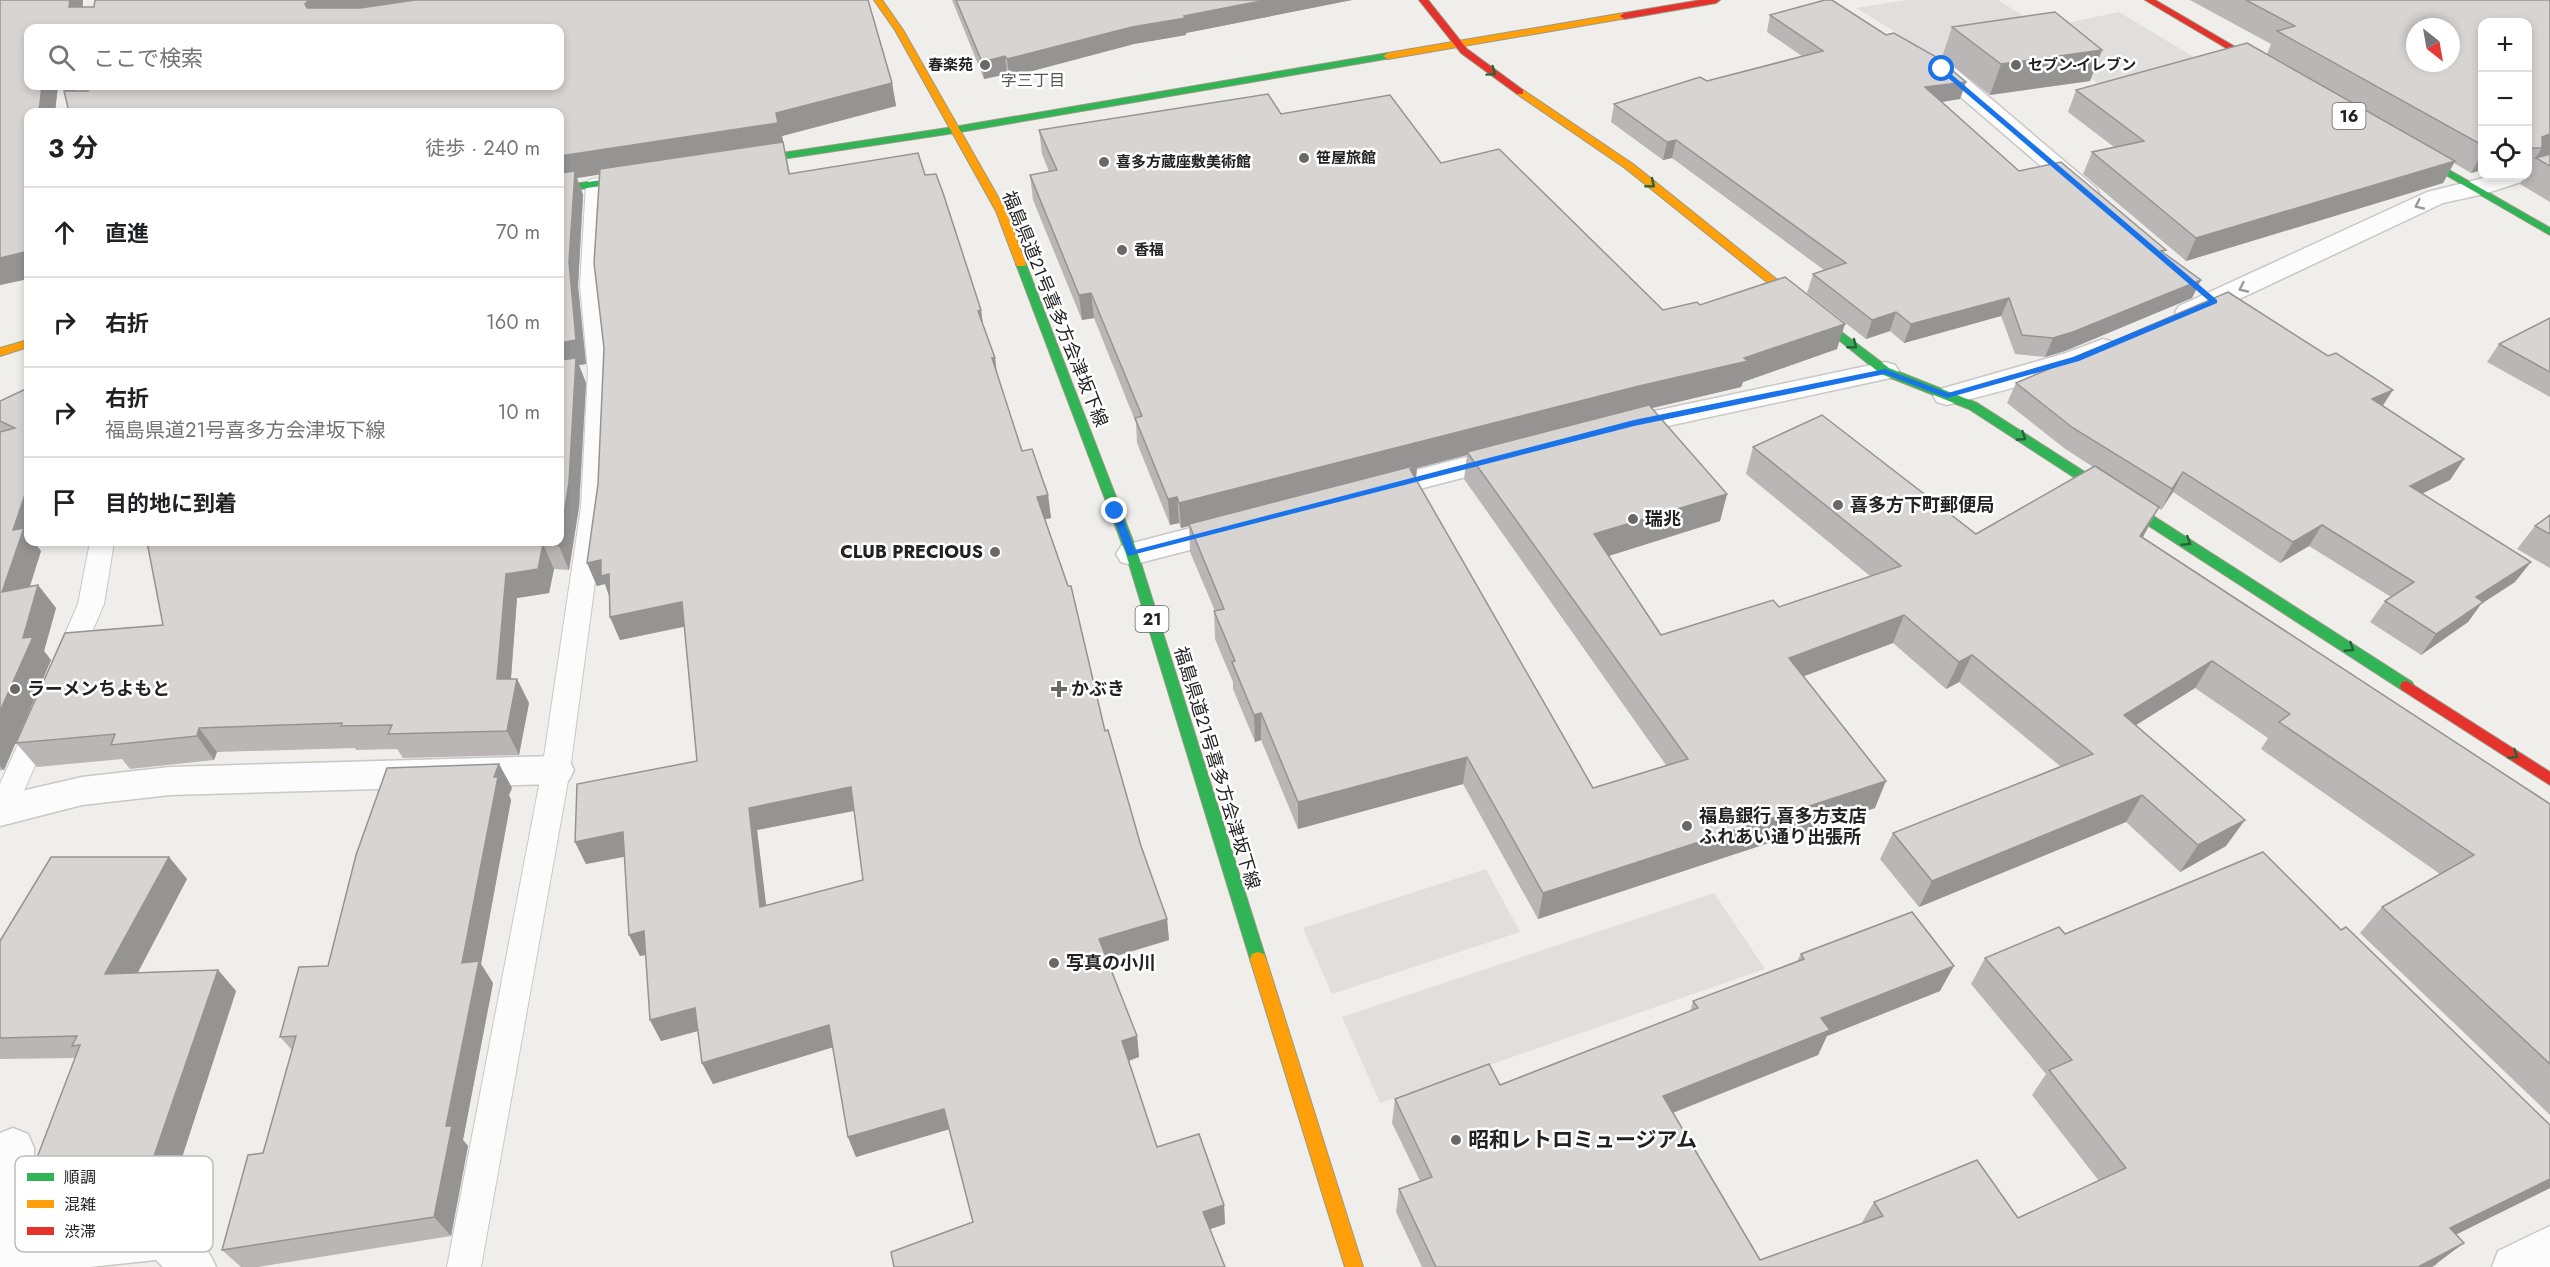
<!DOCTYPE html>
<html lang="ja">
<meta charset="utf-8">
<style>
:root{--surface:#fff;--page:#f6f6f6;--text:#202124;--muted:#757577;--line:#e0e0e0}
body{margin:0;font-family:Jost,"Noto Sans JP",sans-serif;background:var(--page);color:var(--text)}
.controls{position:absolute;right:18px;top:18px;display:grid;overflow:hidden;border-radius:12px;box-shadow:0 3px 9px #0003}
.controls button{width:54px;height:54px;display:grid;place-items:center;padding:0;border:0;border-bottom:2px solid var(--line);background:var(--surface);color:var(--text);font:30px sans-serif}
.compass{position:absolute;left:2406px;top:18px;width:54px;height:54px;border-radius:50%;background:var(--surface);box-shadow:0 3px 9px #0003;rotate:149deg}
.stop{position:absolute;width:18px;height:18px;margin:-14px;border:4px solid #1a73e8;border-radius:50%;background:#fff}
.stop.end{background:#1a73e8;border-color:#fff;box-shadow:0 2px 6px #0008}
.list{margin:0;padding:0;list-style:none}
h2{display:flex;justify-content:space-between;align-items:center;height:78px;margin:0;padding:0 24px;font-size:26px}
h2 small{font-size:20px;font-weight:400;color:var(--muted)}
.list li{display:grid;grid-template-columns:39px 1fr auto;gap:18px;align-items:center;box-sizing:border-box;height:90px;padding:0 24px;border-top:2px solid var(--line)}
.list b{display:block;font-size:22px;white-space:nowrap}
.list p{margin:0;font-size:20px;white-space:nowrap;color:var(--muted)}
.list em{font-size:20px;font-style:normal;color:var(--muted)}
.icon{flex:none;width:33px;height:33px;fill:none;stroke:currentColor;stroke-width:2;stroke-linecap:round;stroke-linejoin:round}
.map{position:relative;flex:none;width:2550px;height:1267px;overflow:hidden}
.search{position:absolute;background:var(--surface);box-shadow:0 3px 9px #0003;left:24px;top:24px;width:540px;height:66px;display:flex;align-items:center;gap:15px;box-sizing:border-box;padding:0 21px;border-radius:12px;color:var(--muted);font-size:22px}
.panel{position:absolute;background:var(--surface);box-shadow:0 3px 9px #0003;left:24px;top:108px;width:540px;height:438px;border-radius:12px}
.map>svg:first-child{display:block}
.parking{fill:#e0dfde}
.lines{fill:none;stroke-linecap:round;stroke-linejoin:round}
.lane-casing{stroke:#c9c8c7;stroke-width:2}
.street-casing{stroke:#c9c8c7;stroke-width:3}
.fast-casing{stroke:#999a82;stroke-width:2}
.slow-casing{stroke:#999a82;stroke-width:2}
.jam-casing{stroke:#999a82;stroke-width:2}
.lane{fill:#fdfcfc;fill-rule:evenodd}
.street{fill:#fdfcfc;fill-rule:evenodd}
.fast{fill:#30b455;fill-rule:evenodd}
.slow{fill:#ff9f0a;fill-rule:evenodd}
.jam{fill:#e5322d;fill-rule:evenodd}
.wall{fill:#b9b6b5;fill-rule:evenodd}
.shaded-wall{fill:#969493}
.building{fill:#d7d4d2;stroke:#969493;stroke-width:1.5;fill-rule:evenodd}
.oneway{stroke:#286439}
.oneway2{stroke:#9a9a9a}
.route{fill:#1a73e8}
.poi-dot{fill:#6a6968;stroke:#fff;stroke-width:2}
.labels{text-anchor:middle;stroke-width:5;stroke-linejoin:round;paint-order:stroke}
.far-poi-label{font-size:15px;font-weight:bold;fill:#222;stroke:#fff;text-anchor:start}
.far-neighbourhood-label{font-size:16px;fill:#555;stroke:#fff}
.shield{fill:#fff;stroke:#646464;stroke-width:1.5}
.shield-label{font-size:16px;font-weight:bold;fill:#222}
.street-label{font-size:18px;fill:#222;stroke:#fff}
.poi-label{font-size:18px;font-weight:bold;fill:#222;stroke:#fff;text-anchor:start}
.near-poi-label{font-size:21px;font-weight:bold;fill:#222;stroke:#fff;text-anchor:start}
.key{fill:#fff;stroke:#bdbdbd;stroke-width:1.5}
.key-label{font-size:16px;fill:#222}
</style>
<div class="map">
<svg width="2550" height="1267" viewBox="0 0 2550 1267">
<rect width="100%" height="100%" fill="#f0eeeb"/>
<g class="parking">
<path d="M1907 0H1998L2043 28 2119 12 2209 66 2107 91 2046 41 1936 57 1856 8Z"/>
<path d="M1486 869 1520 932 1332 994 1303 928Z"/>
<path d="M1714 893 1765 969 1380 1103 1342 1017Z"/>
</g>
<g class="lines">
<defs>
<g id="lane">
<path d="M596 178 603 180 606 184 600 286 610 371 605 507 570 770 481 1267H447L542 770 581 507 588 371 580 286 586 184 589 180Z"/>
<path d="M90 542H114L104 604 79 662 75 669 66 672 57 669 53 662 78 604Z"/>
<path d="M40 713 49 716 53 723 12 819 0 822V784L31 716Z"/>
</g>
<g id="street">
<path d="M1929 54 1950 64 2096 188 2099 193 2096 198 2087 200 2078 198 1934 74 1918 61 1921 56Z"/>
<path d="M2492 176H2527L2524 181 2484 194 2443 203 2199 318 2189 320 2179 318 2175 312 2179 306 2427 192Z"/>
<path d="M2103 339 2113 342 2117 348C2105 366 1975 398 1947 405L1937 402 1933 396 1937 390 2066 353Z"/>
<path d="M1885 362 1895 365 1899 371 1895 377 1617 437 1607 435 1602 428 1607 421 1617 419Z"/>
<path d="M1509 446 1520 449 1524 456 1520 463 1373 501 1362 498 1358 491 1362 484Z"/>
<path d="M1233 517 1244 520 1249 528 1244 536 1132 565 1121 562 1116 554 1121 546Z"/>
<path d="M556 756 569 760 574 770 569 780 556 784 170 795 82 805 0 826V796L82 777 170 767Z"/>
<path d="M13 1128 28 1134 34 1148 33 1230 164 1215C187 1225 207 1244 216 1267H163L156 1260 89 1267H0V1133Z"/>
<path d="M2550 1226V1267H2492L2498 1251Z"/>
</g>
<g id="fast">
<path d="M1388 53 1393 56 1391 58 954 133 742 165 737 162 742 159 954 127Z"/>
<path d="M2409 147 2550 228V235L2406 152 2404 150Z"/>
<path d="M644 174 649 177 648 179 560 192V186Z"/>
<path d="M1021 261 1026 264 1138 554 1266 959 1264 964 1258 966 1252 964 1250 959 1126 554 1016 264Z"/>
<path d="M1807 306 1889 368 1977 403 2412 682 2414 686 2412 690H2402L1969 409 1881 374 1803 311 1801 309Z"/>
</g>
<g id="slow">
<path d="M874 0H882L903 30 1006 211 1026 264 1025 266H1017L1016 264 996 211 895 30Z"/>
<path d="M1624 13 1628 16 1627 18 1388 59 1383 56 1388 53Z"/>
<path d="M1517 90H1523L1633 164 1811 307V311H1803L1625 168 1517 94Z"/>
<path d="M28 340V347L0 356V348Z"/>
<path d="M1258 952 1264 954 1266 959 1363 1267H1345L1250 959 1252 954Z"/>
</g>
<g id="jam">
<path d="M1419 0H1428L1467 49 1523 90V94H1517L1461 53Z"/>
<path d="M1701 0H1720L1716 3 1624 19 1620 16 1624 13Z"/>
<path d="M2145 0H2155L2273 69 2265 71Z"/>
<path d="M2407 681 2550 772V785L2402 690 2400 686 2402 682Z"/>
</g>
</defs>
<use href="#lane" class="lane-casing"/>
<use href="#street" class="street-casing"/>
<use href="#fast" class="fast-casing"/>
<use href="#slow" class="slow-casing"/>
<use href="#jam" class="jam-casing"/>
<use href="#lane" class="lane"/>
<use href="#street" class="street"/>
<use href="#fast" class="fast"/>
<use href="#slow" class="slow"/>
<use href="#jam" class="jam"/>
</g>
<g class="wall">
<path d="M0 0H83V7H94L95 0H868L892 83 896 106 782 136 790 174 918 153 925 175 936 174 943 193 981 310 983 325 995 358 997 376 1022 451 1032 449 1048 495 1051 518 1045 519 1068 586H1071L1105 731 1108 730 1141 846 1167 919 1169 940 1107 959 1137 1036 1139 1057 1129 1061 1157 1147 1199 1134 1224 1205 1225 1224 1210 1229 1225 1267H894L891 1252 973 1222 949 1129 856 1157 848 1137 833 1047 713 1084 702 1063 698 1031 661 1041 650 1020 646 955 640 956 629 935 625 856 586 864 575 842 577 784 697 761 684 627 620 640 610 617V597L605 584 597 586 587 563 598 484 604 348 594 263 600 174 577 178 583 195 578 286 586 364 579 365 586 383 579 507 569 570 554 569 549 593 517 598 511 679H517L529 703 519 755 403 758 397 749 356 750 355 748 217 752 214 760 130 769 122 759 37 767 16 743 65 633 163 625 147 542H560V112H69L64 91H66L63 86H76V91H88V86H560V28H28V86H58L55 112H28V279L0 285ZM854 811 863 880 766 905 757 830Z"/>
<path d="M952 0H1352L1186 33V35L1134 44 1009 77 1007 74 984 79Z"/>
<path d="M2190 0H2550V202L2520 184 2525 176H2528V172L2535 160 2528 171V22H2482V170L2471 173 2454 163 2443 183 2186 261 2083 174 2092 152 2114 147 2068 112 2076 90 2267 54 2271 44Z"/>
<path d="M1770 15 1886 35 1966 82 1960 99 1942 102 2019 171 2164 254 2192 298 2065 351 2045 357 2015 354 2001 316 1904 343 1890 331 1866 339 1807 293 1813 274 1824 270 1672 158 1663 160 1611 122 1614 104 1707 81 1802 56 1767 32Z"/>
<path d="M1952 27 2102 50 2090 81 1990 95 1942 57Z"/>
<path d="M1281 114 1441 163 1663 310 1700 305 1837 349 1743 382 1741 387 1651 408 1727 494 1720 521 1609 556 1661 635 1779 607 1870 576 1746 474 1753 447 1976 534 2093 467 2064 448 2007 403 2016 383 2382 406 2464 459 2450 480 2422 493 2515 582 2481 604 2468 622 2421 655 2370 622 2385 601 2391 597 2309 546 2280 563 2173 492 2161 510 2158 508 2143 537 2550 804V1115L2360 933 2382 907 2440 874 2261 749 2268 738 2195 688 2136 725 2226 846 2180 872 2126 822 1919 907 1880 859 1893 833 2060 766 1959 682 1946 689 1893 643 1804 676 1875 808 1538 919 1463 784 1298 829 1261 740 1255 742 1233 689V682L1215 639 1214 611H1215L1190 552 1189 526 1181 528 1179 523 1170 525 1137 443 1136 423 1094 318 1082 320 1033 200 1030 175 1049 172 1042 154 1039 130ZM1467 455 1464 479 1666 765 1593 788 1416 480 1417 468Z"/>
<path d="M2550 318V397L2487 362 2499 344Z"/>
<path d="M28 388 34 542 41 551 29 587 38 585 56 608 44 651 51 660 4 770H1L0 771V401Z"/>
<path d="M2550 515V568L2517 549 2535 526Z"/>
<path d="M499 764 512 788 509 795 511 800 481 964 493 983 463 1140 468 1146 451 1236 258 1267H241L222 1250 263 1153 292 1050 280 1037 328 966Z"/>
<path d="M169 857 187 879 138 972 218 970 236 991 175 1179 54 1196 30 1176 75 1058 0 1059V941Z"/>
<path d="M2341 930 2550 1125V1188L2456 1234 2436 1265 2432 1267H1422L1396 1212 1399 1189 1420 1181 1392 1123 1395 1099 1500 1085 1690 1012 1693 1001 1797 961 1801 954 1940 991 1827 1036 1818 1055 1673 1113 1760 1260 1861 1224 1874 1202 2018 1218 2099 1181 2032 1095 2046 1074 1971 984 1985 958 2065 934Z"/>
</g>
<g class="shaded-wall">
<path d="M70 0H83L81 28 69 7Z"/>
<path d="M309 0H413L315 27 305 4Z"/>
<path d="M1266 0H1352L1186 33V35L1134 44 1009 77 1007 59 1132 27Z"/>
<path d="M2102 50 2090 81 1990 95 2001 64Z"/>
<path d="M1005 56 1007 74 984 79 982 62Z"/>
<path d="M1966 82 1960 99 1920 105 1925 87Z"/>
<path d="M892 83 896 106 782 136 784 146 577 178 583 195 578 286 586 364 579 365 586 383 579 507 569 570 559 546 560 156 776 113Z"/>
<path d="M42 86H58L55 112H39Z"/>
<path d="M63 86H76L75 106Z"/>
<path d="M2550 134V156L2536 158 2534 160 2542 148V137Z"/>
<path d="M1676 140 1672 158 1663 160 1667 142Z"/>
<path d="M2482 154V170L2471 173Z"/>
<path d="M2455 161 2443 183 2186 261 2196 238Z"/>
<path d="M28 218V279L0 285V258Z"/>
<path d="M2201 280 2192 298 2065 351 2045 357 2053 338Z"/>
<path d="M1091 293 1094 318 1082 320 1079 295Z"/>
<path d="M2009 298 2001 316 1904 343 1911 324Z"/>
<path d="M981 310 984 333 978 311Z"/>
<path d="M1896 312 1890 331 1866 339 1872 320Z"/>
<path d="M1845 324 1837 349 1743 382 1741 387 1467 452V455L1417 468 1414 492 1410 469 1181 528 1179 503 1744 358Z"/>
<path d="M992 358H995L998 381Z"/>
<path d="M2393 390 2380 410 2372 399Z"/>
<path d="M2464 459 2450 480 2397 506 2410 486Z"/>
<path d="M2183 472 2173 492 2161 510 2172 489Z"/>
<path d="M28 486V542H34L41 551 21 615 2 592 13 530Z"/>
<path d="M1727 494 1720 521 1589 562 1594 534Z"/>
<path d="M1048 495 1051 518 1041 520 1037 497Z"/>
<path d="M1177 497 1179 523 1170 525 1168 499Z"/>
<path d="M2159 507 2144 535 2126 563 2140 536Z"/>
<path d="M2322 525 2309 546 2280 563 2293 542Z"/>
<path d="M543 544 554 569 549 593 517 598 509 703 497 679 506 574Z"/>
<path d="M601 560 609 574 610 599 605 584 597 586 587 563Z"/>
<path d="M2531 562 2515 582 2481 604 2468 622 2421 655 2436 634 2476 597Z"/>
<path d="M38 585 56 608 44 651 51 660 4 770 0 766V711L23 638Z"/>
<path d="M682 602 691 625 620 640 610 617Z"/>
<path d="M1904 615 1893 643 1780 685 1789 658Z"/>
<path d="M1972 655 1959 682 1946 689 1959 662Z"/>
<path d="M2212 661 2195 688 2109 742 2124 715Z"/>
<path d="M517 679 529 703 519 755 507 731Z"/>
<path d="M1261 713V740L1255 742 1254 715Z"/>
<path d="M199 728 217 752 214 760 197 736Z"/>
<path d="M1467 757 1463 784 1298 829V802Z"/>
<path d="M499 764 512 788 509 795 511 800 481 964 493 983 463 1140 468 1146 451 1236 434 1217 446 1126 462 963 494 777Z"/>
<path d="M1886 781 1875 808 1538 919 1543 893Z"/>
<path d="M851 787 858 810 757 830 769 929 760 907 749 808Z"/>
<path d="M2142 795 2126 822 1919 907 1932 881Z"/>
<path d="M2245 820 2226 846 2180 872 2198 845Z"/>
<path d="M623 832 634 855 586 864 575 842Z"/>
<path d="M169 857 187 879 126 995 105 974Z"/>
<path d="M1167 919 1169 940 1102 960 1099 939Z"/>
<path d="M644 931 655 953 640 956 629 935Z"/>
<path d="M1954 966 1940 991 1827 1036 1818 1055 1654 1120 1663 1096 1821 1018Z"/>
<path d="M218 970 236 991 175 1179 153 1159Z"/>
<path d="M695 1008 705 1029 661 1041 650 1020Z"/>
<path d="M829 1025 837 1046 713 1084 702 1063Z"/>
<path d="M1137 1036 1139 1057 1125 1062 1122 1041Z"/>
<path d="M944 1109 950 1129 856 1157 848 1137Z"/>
<path d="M2550 1179V1188L2423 1251 2450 1228Z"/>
<path d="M1224 1205 1225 1224 1205 1231 1203 1212Z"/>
<path d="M2464 1243 2432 1267H2418Z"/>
</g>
<g class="building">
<path d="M0 0H70L69 7H94L95 0H309L305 4 307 8H360L415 0H868L892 83 776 113 778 123 560 156V112H69L64 91H88V86H560V28H28V86H42L39 112H28V218L25 252 0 258Z"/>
<path d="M956 0H1266L1184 16 1186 18 1132 27 1007 59 1005 56 982 62Z"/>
<path d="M1825 0H1832L1886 35 1894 33 1938 58 1966 82 1925 87 2019 171 2061 162 2166 250 2161 251 2201 280 2073 332 2053 338 2022 335 2009 298 1911 324 1896 312 1872 320 1813 274 1846 263 1676 140 1667 142 1614 104 1700 77 1707 81 1823 51 1770 15Z"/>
<path d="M2246 0H2550V134L2542 137V148H2528V22H2482V145L2277 31 2295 26ZM2415 27H2451V63H2415Z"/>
<path d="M2055 12 2102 50 2001 64 1952 27Z"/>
<path d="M2247 43 2455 161 2196 238 2092 152 2144 141 2076 90Z"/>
<path d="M1268 94 1281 114 1390 95 1441 163 1499 149 1663 310 1697 302 1700 305 1785 277 1845 324 1744 358 1748 361 1639 386 1179 503 1177 497 1168 499 1135 418 1142 416 1091 293 1079 295 1030 175 1057 170 1039 130Z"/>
<path d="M783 142 789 174 918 153 925 175 936 174 943 193 981 310 978 311 995 358H992L1022 451 1032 449 1048 495 1037 497 1068 586H1071L1105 731 1108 730 1141 846 1167 919 1099 939 1137 1036 1122 1041 1157 1147 1199 1134 1224 1205 1203 1212 1225 1267H894L891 1252 973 1222 944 1109 848 1137 829 1025 702 1063 695 1008 650 1020 644 931 629 935 623 832 575 842 577 784 697 761 682 602 610 617 609 574 601 576V560L587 563 598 484 604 348 594 263 600 169ZM851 787 863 880 760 907 749 808Z"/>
<path d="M2550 154V166L2536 158Z"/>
<path d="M575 171 569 262 576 340 560 343V173Z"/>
<path d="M2228 292 2328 356 2336 353 2393 390 2372 399 2464 459 2410 486 2531 562 2476 597 2483 602 2436 634 2385 601 2414 582 2322 525 2293 542 2183 472 2172 489 2073 428 2016 383Z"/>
<path d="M2550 318V372L2499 344Z"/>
<path d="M576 358 569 482 560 540V360Z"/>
<path d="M28 388V486L13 530 24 528 2 592 38 585 23 638 33 637 0 711V432L15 428 0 421V401Z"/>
<path d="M1649 405 1727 494 1594 534 1661 635 1773 600 1779 607 1901 566 1753 447 1822 415 1976 534 2095 466 2159 507 2140 536 2550 804V1064L2382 907 2474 855 2279 722 2290 714 2212 661 2124 715 2245 820 2198 845 2142 795 1932 881 1893 833 2093 754 1972 655 1959 662 1904 615 1789 658 1886 781 1543 893 1467 757 1298 802 1261 713 1254 715 1232 662 1235 661 1214 611 1224 609 1189 524 1417 465 1410 469 1593 788 1688 759 1467 452Z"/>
<path d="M2550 515V534L2535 526Z"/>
<path d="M147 542H559V546L543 544 538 569 506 574 497 679H517L507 731 388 734 392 725 341 726 342 723 199 728 197 736 111 745 115 734 16 743 65 633 163 625Z"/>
<path d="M499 764 494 777H498L462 963 479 961 446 1126H452L434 1217 222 1250 248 1155 263 1153 296 1036 280 1037 299 967 328 966 356 855 387 768Z"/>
<path d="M2263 852 2341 930 2346 927 2550 1125V1179L2450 1228 2464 1243 2418 1267H1436L1399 1189 1432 1177 1395 1099 1489 1064 1500 1085 1698 1008 1693 1001 1804 959 1801 954 1912 912 1954 966 1821 1018 1830 1030 1663 1096 1760 1260 1883 1216 1874 1202 1977 1160 2018 1218 2126 1168 2049 1070 2072 1060 1985 958 2059 927 2065 934Z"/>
<path d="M51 857H169L105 974 218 970 153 1159 30 1176 80 1045 72 1046 77 1036 0 1038V941Z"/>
</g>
<defs><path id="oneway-chevron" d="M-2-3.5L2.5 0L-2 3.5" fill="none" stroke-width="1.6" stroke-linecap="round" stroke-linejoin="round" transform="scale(1.5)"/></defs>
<g class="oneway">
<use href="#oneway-chevron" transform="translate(1492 72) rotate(35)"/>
<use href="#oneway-chevron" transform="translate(1651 184) rotate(39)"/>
<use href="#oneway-chevron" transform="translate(1853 345) rotate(39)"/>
<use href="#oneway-chevron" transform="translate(2022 437) rotate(33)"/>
<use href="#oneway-chevron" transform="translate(2187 542) rotate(33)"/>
<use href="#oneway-chevron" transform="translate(2350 648) rotate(33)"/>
<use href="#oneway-chevron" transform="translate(2514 755) rotate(33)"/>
</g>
<g class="oneway2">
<use href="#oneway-chevron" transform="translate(2419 205) rotate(155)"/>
<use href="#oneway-chevron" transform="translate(2243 288) rotate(155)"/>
</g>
<path class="route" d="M1940 68H1944L2217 300V303L2079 361 1947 398 1885 374 1634 426 1128 556 1111 511 1112 509 1120 511 1135 550 1634 420 1885 369 1948 393 2073 357 2209 301 1940 71Z"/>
<g class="poi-dot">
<circle cx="985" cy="65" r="6"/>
<circle cx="2016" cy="65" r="6"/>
<circle cx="1304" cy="158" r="6"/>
<circle cx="1104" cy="162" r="6"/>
<circle cx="1122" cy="250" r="6"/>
<circle cx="1838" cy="505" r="6"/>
<circle cx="1633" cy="519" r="6"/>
<circle cx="995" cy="552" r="6"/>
<circle cx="15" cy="689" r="6"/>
<path d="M1056 680h6v6h6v6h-6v6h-6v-6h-6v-6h6z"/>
<circle cx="1687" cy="826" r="6"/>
<circle cx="1054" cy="963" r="6"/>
<circle cx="1456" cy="1140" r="6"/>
</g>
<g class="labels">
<g class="far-poi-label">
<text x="973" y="70" text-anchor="end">春楽苑</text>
<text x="2028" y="70">セブン-イレブン</text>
<text x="1316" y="163">笹屋旅館</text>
<text x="1116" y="167">喜多方蔵座敷美術館</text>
<text x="1134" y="255">香福</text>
</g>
<g class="far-neighbourhood-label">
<text x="1033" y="86">字三丁目</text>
</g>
<g class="shield">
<rect x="2332.5" y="103" width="33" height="26" rx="4.5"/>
<rect x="1135.5" y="606" width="33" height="26" rx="4.5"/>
</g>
<g class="shield-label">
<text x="2349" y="122">16</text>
<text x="1152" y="625">21</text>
</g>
<g class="street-label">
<text transform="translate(1055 309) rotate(68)" y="6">福島県道21号喜多方会津坂下線</text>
<text transform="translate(1217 768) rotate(73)" y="6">福島県道21号喜多方会津坂下線</text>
</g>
<g class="poi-label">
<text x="1850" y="511">喜多方下町郵便局</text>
<text x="1645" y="525">瑞兆</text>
<text x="983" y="558" text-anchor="end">CLUB PRECIOUS</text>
<text x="27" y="695">ラーメンちよもと</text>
<text x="1071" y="695">かぶき</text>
<text x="1699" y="822">福島銀行 喜多方支店<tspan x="1699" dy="21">ふれあい通り出張所</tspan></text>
<text x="1066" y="969">写真の小川</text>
</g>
<g class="near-poi-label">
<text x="1468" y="1147">昭和レトロミュージアム</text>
</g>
</g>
<rect x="15" y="1156" width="198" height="96" rx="9" class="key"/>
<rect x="27" y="1173" width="27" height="8" fill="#30b455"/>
<rect x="27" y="1200" width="27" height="8" fill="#ff9f0a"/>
<rect x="27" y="1227" width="27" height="8" fill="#e5322d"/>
<g class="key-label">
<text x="64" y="1183">順調</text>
<text x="64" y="1210">混雑</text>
<text x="64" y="1237">渋滞</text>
</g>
</svg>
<div class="controls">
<button>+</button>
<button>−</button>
<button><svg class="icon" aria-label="locate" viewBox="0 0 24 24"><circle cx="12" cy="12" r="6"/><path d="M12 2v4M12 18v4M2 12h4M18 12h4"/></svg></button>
</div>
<svg class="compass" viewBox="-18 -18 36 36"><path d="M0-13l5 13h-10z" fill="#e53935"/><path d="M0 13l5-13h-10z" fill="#757577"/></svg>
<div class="stop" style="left:1942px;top:69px"></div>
<div class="stop end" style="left:1115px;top:511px"></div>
<div class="search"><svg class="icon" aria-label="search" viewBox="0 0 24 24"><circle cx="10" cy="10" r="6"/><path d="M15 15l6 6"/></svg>ここで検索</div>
<section class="panel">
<h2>3 分<small>徒歩 · 240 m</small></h2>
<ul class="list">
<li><svg class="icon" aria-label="ahead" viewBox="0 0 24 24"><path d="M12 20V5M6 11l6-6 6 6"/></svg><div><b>直進</b></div><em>70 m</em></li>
<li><svg class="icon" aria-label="right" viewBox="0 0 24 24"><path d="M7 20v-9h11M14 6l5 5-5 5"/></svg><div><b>右折</b></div><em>160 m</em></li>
<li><svg class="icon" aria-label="right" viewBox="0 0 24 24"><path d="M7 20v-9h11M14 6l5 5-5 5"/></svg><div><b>右折</b><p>福島県道21号喜多方会津坂下線</p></div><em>10 m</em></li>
<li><svg class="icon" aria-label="arrive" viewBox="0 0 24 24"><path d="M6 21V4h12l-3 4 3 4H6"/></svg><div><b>目的地に到着</b></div></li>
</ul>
</section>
</div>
